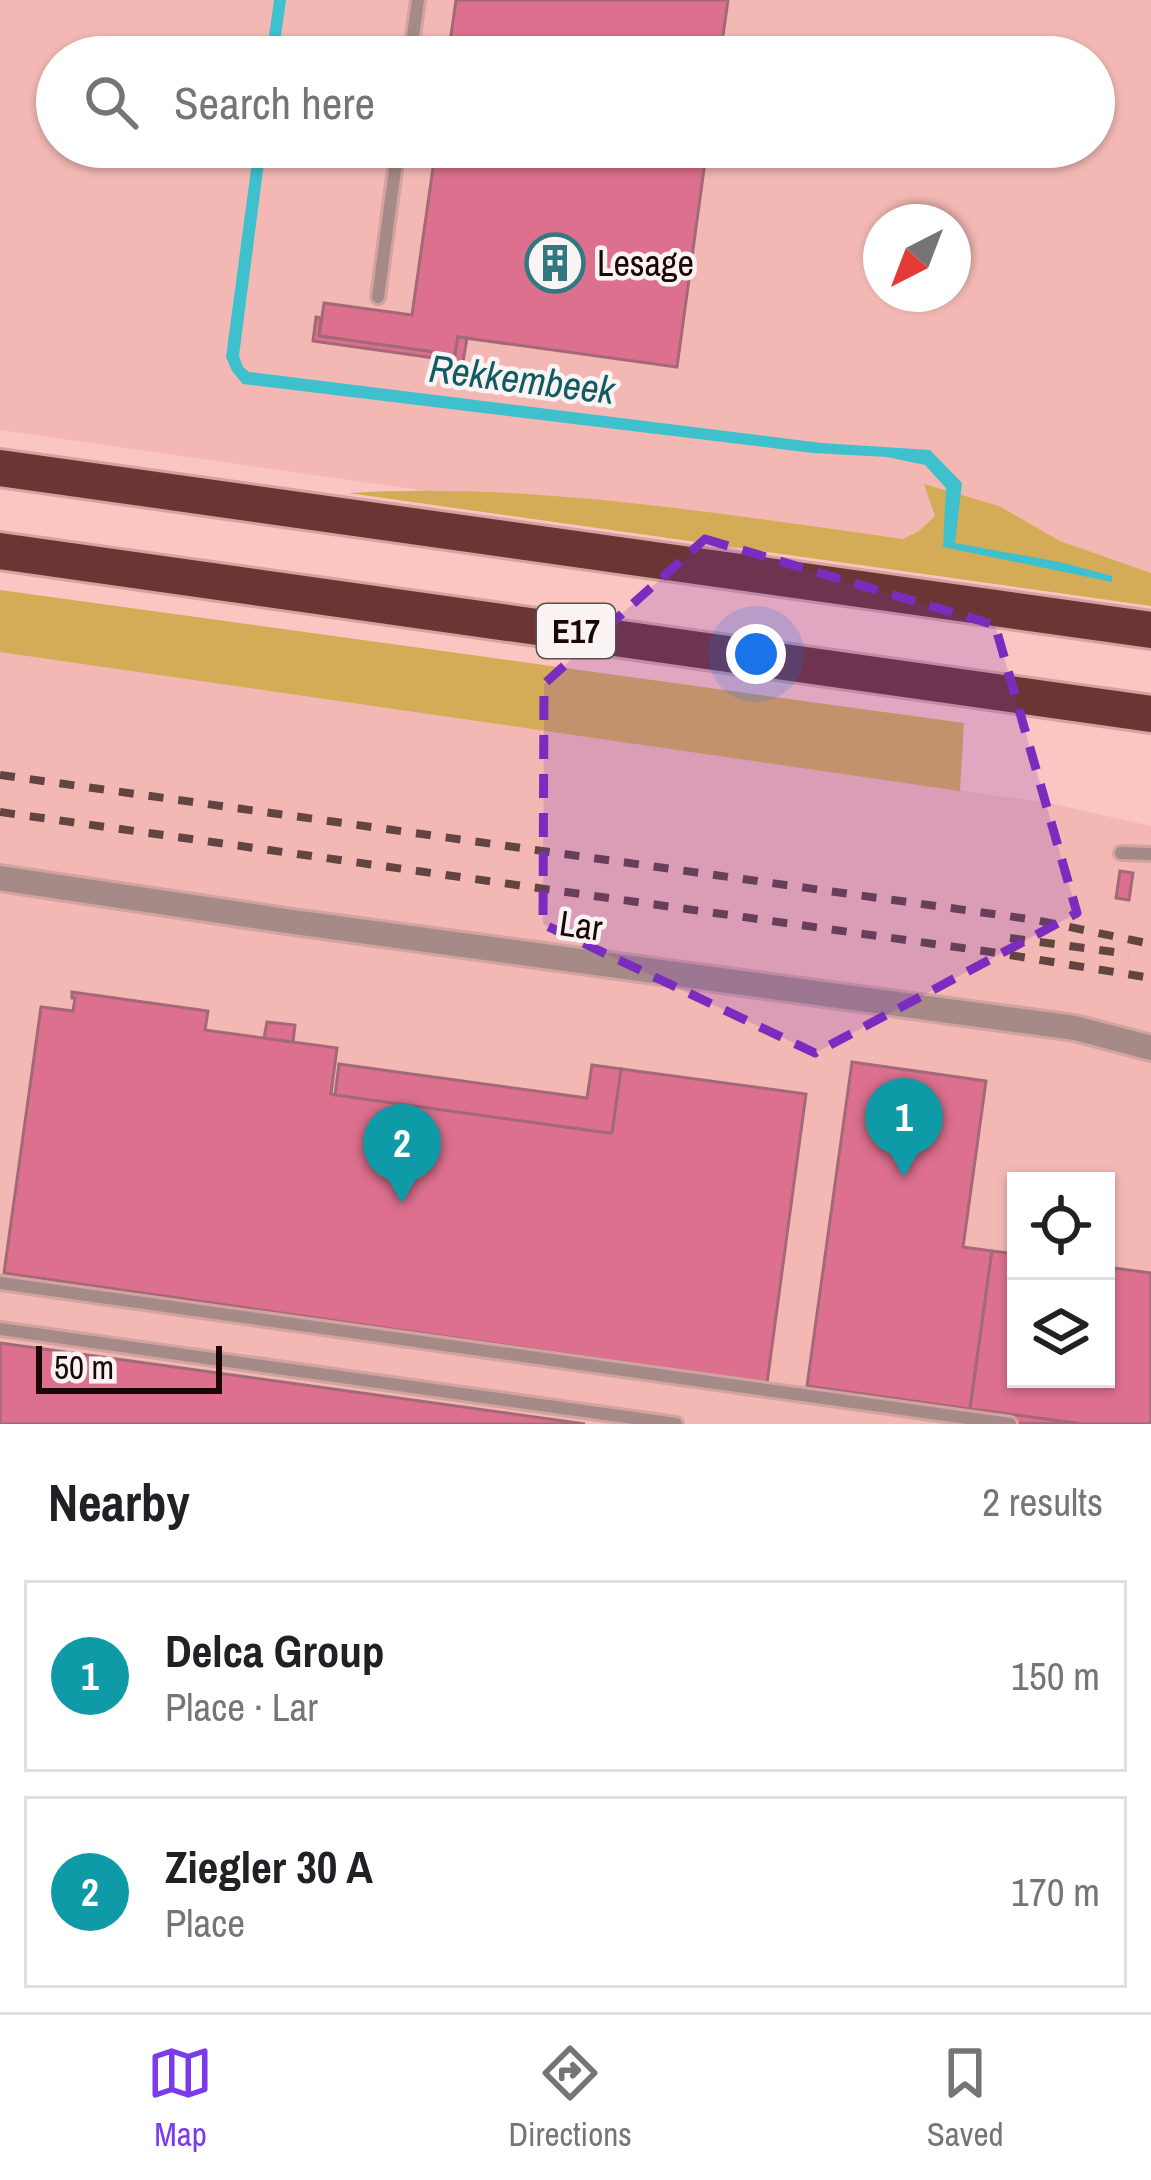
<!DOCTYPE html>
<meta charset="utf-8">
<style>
:root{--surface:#fff;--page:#f2f2f2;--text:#202124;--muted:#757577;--line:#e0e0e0;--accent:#7c3aed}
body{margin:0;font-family:"Archivo Narrow",sans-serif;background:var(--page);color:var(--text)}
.controls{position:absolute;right:36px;bottom:36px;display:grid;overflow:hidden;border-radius:0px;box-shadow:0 3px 9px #0004}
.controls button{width:108px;height:108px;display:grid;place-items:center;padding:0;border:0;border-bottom:3px solid var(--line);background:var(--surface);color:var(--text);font:60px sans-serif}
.compass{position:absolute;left:863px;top:204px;width:108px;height:108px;border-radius:50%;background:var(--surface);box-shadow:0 3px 9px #0004;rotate:222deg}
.scale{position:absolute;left:36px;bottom:30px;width:186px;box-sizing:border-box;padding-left:12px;border:6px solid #1a0605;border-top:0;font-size:33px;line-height:42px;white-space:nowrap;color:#1a0605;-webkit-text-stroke:9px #faf3f3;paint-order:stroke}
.you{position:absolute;left:756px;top:654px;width:42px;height:42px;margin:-30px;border:9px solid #fff;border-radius:50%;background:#1a73e8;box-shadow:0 0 0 18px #1a73e833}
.badge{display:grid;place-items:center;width:78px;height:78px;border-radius:50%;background:var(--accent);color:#fff;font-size:39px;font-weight:700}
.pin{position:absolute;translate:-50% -99px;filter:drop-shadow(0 3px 6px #0008)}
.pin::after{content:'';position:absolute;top:63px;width:42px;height:36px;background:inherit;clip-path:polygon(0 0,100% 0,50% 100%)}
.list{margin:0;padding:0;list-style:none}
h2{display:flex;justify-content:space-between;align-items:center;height:156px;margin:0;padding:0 48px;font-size:51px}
h2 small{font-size:39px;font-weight:400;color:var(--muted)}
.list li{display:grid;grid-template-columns:78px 1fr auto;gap:36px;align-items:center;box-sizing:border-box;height:192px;margin:0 24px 24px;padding:0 24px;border:3px solid var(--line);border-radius:0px}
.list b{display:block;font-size:45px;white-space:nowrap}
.list p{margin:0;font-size:39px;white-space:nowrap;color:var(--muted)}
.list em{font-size:39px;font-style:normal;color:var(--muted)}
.icon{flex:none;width:66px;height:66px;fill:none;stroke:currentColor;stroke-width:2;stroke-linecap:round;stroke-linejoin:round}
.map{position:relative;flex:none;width:1151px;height:1424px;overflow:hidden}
.search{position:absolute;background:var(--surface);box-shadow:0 3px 9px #0004;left:36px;right:36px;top:36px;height:132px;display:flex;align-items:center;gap:30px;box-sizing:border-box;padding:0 42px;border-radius:66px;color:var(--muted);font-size:45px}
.sheet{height:588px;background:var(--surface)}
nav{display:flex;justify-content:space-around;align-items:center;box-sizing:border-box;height:168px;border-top:3px solid var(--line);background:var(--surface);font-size:33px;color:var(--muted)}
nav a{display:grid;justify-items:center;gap:6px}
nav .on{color:var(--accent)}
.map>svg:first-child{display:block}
.built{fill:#f3b8b3;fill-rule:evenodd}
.green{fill:#d4ac58}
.water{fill:#3ec1cd}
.building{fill:#dd708e;stroke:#a36977;stroke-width:3}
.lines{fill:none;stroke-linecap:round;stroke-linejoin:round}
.service-casing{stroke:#d2a39f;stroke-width:18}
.minor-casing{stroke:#d2a39f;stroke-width:30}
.motorway-casing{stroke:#d2a39f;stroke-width:42}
.service{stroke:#a68a87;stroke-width:12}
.minor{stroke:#a68a87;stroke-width:24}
.motorway{stroke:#6b3533;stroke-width:36}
.rail{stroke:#624441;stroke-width:8;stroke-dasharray:15 15;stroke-linecap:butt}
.marked{fill:#7b2cbf;fill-opacity:0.2;stroke:#7b2cbf;stroke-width:9;stroke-dasharray:24 15;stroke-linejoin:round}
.labels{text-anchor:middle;stroke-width:9;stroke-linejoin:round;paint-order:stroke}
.shield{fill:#faf3f3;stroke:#5d4d4c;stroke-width:3}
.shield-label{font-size:33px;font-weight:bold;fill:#1a0605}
.poi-label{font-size:36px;fill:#1a0605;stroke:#faf3f3;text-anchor:start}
.street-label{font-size:36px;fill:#1a0605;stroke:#faf3f3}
.water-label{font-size:39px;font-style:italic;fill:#125b62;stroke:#faf3f3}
</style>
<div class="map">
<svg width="1151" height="1424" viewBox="0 0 1151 1424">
<rect width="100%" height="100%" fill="#fbc6c1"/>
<g class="built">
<path d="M0 0H1151V595L0 430ZM57 57H1094V147H57ZM881 222H953V294H881Z"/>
<path d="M0 651 1054 804 1151 826V1424H0ZM1016 1181H1106V1379H1016Z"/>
</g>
<g class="green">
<path d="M924 484 999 506 1060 541 1151 573V606L348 493C534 482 719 514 903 539L919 531 935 516Z"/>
<path d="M0 590 964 723 960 791 0 652Z"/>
</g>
<g class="water">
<path d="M274 0H286L278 57H266Z"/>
<path d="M254 147H266L239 356 243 367 249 372 822 443 930 450 962 483 955 543 1060 562 1112 576V582L943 547 946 488 925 465 887 457 813 453 243 384 232 371 226 357Z"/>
</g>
<g class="building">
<path d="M456 0H728L720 57H448Z"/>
<path d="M436 147H707L677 367 458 337 455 355 319 336 324 303 412 315Z"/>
<path d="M316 317 321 318 319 336 455 355 458 337 467 338 463 362 313 341Z"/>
<path d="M1120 871 1133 873 1129 900 1116 898Z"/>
<path d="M72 992 208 1011 205 1030 337 1048 331 1094 609 1133 612 1132 621 1069 806 1094 767 1383 4 1273 41 1007 73 1011 75 998H72Z"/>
<path d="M267 1022 295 1025 293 1042 264 1038Z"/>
<path d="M852 1062 986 1081 963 1247 992 1251 970 1409 807 1386Z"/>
<path d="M339 1064 587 1098 592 1065 621 1069 612 1132 609 1133 335 1095Z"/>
<path d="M992 1251 1016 1254V1379H1106V1267L1151 1273V1424H1082L970 1409Z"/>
<path d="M0 1343 189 1369 585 1424H0Z"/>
<path d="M979 1410 1082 1424 977 1423Z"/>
</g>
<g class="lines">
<defs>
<g id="service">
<path d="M410 57 418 0"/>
<path d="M378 297 398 147"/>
<path d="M1121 853 1151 854"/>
<path d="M0 1283 1010 1424"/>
<path d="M0 1329 676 1424"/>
</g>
<path id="minor" d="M0 878 286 921 1075 1028 1151 1048"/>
<g id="motorway">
<path d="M0 468 1151 630"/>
<path d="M0 551 1151 714"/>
</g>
</defs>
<use href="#service" class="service-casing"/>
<use href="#minor" class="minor-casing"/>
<use href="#motorway" class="motorway-casing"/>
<use href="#service" class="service"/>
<use href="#minor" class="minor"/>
<use href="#motorway" class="motorway"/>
<g class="rail">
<path d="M0 775 1036 920 1151 944"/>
<path d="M0 812 991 952 1151 978"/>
<path d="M1010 938 1129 954"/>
</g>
</g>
<path class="marked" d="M705 539 995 625 1077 913 815 1053 543 924 544 684Z"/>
<defs>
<symbol id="building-ring" viewBox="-11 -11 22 22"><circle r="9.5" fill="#faf3f3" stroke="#307980" stroke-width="1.5"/><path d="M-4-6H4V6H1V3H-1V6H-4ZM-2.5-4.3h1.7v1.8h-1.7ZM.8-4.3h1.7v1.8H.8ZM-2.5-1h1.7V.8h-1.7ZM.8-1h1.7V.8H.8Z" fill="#307980"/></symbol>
</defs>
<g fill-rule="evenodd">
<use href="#building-ring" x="522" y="230" width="66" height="66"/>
</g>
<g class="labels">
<rect class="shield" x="537" y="604" width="78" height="54" rx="9"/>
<g class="shield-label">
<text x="576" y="643">E17</text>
</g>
<g class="poi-label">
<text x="597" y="276">Lesage</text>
</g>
<g class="street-label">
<text transform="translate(581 925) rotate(8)" y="13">Lar</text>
</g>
<g class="water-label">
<text transform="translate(522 379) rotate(7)" y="14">Rekkembeek</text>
</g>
</g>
</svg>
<div class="controls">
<button><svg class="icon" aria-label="locate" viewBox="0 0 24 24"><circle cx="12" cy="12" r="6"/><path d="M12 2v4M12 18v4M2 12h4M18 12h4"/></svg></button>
<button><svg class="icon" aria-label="layers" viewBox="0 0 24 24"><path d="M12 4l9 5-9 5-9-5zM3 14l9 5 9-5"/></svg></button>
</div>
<svg class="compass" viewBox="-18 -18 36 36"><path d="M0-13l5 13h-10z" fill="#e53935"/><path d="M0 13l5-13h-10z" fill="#757577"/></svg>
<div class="scale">50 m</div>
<div class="you"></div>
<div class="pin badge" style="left:904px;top:1177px;background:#0f9aa8">1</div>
<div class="pin badge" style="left:402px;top:1203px;background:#0f9aa8">2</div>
<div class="search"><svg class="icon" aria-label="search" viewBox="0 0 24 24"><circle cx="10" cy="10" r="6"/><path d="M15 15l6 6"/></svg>Search here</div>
</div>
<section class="sheet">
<h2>Nearby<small>2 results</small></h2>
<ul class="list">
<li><span class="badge" style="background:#0f9aa8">1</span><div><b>Delca Group</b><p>Place · Lar</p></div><em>150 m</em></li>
<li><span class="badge" style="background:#0f9aa8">2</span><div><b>Ziegler 30 A</b><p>Place</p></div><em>170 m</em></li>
</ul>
</section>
<nav>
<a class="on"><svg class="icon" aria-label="map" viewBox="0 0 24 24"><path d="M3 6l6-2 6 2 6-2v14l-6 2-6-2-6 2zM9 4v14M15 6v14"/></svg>Map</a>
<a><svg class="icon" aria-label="directions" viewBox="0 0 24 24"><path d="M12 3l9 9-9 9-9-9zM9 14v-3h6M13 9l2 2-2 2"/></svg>Directions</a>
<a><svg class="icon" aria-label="saved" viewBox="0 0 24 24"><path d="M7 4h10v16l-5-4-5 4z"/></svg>Saved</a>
</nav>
